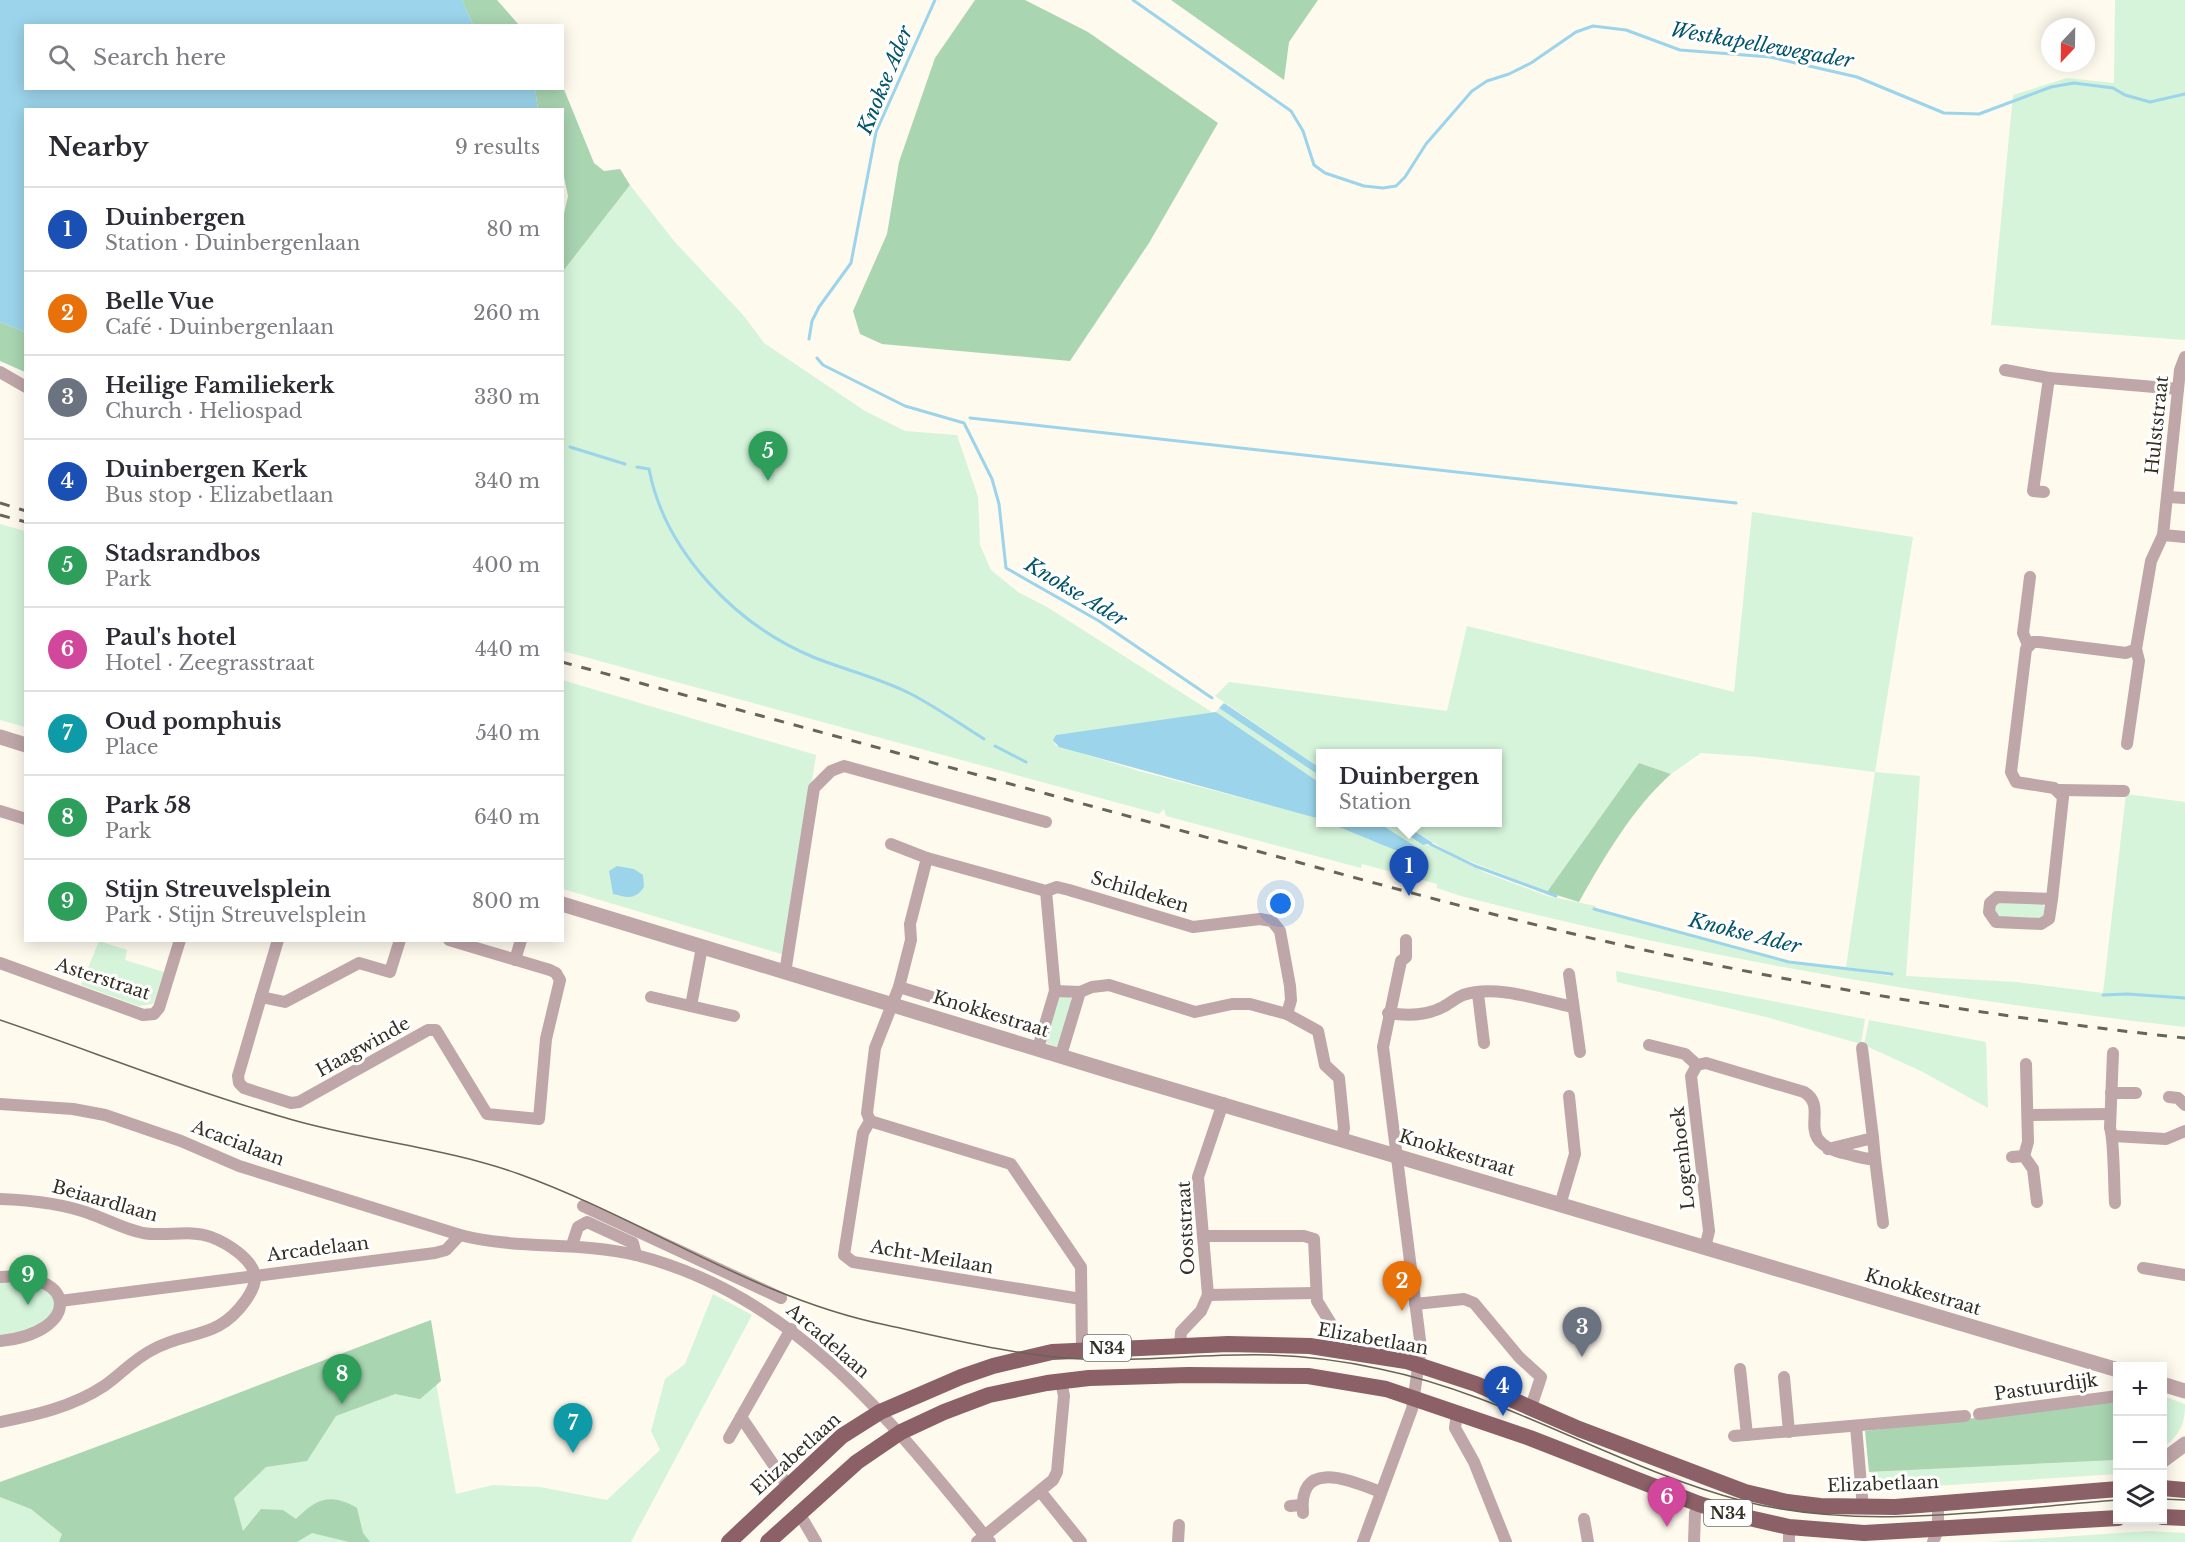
<!DOCTYPE html>
<meta charset="utf-8">
<style>
:root{--surface:#fff;--page:#f2f2f3;--text:#2b2b33;--muted:#7c7c81;--line:#e1e1e2;--accent:#615c29}
body{margin:0;font-family:"Libre Baskerville",serif;background:var(--page);color:var(--text)}
.controls{position:absolute;right:18px;bottom:18px;display:grid;overflow:hidden;border-radius:0px;box-shadow:0 3px 15px #0003}
.controls button{width:54px;height:54px;display:grid;place-items:center;padding:0;border:0;border-bottom:2px solid var(--line);background:var(--surface);color:var(--text);font:30px sans-serif}
.compass{position:absolute;left:2041px;top:18px;width:54px;height:54px;border-radius:50%;background:var(--surface);box-shadow:0 3px 15px #0003;rotate:202deg}
.you{position:absolute;left:1281px;top:904px;width:21px;height:21px;margin:-15px;border:4px solid #fff;border-radius:50%;background:#1a73e8;box-shadow:0 0 0 9px #1a73e833}
.badge{display:grid;place-items:center;width:39px;height:39px;border-radius:50%;background:var(--accent);color:#fff;font-size:20px;font-weight:700}
.pin{position:absolute;translate:-50% -50px;filter:drop-shadow(0 2px 3px #0008)}
.pin::after{content:'';position:absolute;top:32px;width:21px;height:18px;background:inherit;clip-path:polygon(0 0,100% 0,50% 100%)}
.popup{position:absolute;left:1316px;top:749px;width:186px;height:78px;box-sizing:border-box;display:grid;place-content:center;border-radius:0px;background:var(--surface);filter:drop-shadow(0 2px 4px #0005);font-size:20px;white-space:nowrap;color:var(--muted)}
.popup b{font-size:22px;color:var(--text)}
.popup::after{content:'';position:absolute;left:50%;top:100%;margin-left:-12px;border:12px solid transparent;border-top-color:var(--surface)}
.list{margin:0;padding:0;list-style:none}
h2{display:flex;justify-content:space-between;align-items:center;height:78px;margin:0;padding:0 24px;font-size:26px}
h2 small{font-size:20px;font-weight:400;color:var(--muted)}
.list li{display:grid;grid-template-columns:39px 1fr auto;gap:18px;align-items:center;box-sizing:border-box;height:84px;padding:0 24px;border-top:2px solid var(--line)}
.list b{display:block;font-size:22px;white-space:nowrap}
.list p{margin:0;font-size:20px;white-space:nowrap;color:var(--muted)}
.list em{font-size:20px;font-style:normal;color:var(--muted)}
.icon{flex:none;width:33px;height:33px;fill:none;stroke:currentColor;stroke-width:2;stroke-linecap:round;stroke-linejoin:round}
.map{position:relative;flex:none;width:2185px;height:1542px;overflow:hidden}
.search{position:absolute;background:var(--surface);box-shadow:0 3px 15px #0003;left:24px;top:24px;width:540px;height:66px;display:flex;align-items:center;gap:15px;box-sizing:border-box;padding:0 21px;border-radius:0px;color:var(--muted);font-size:22px}
.panel{position:absolute;background:var(--surface);box-shadow:0 3px 15px #0003;left:24px;top:108px;width:540px;height:834px;border-radius:0px}
.map>svg:first-child{display:block}
.green{fill:#d5f4da}
.forest{fill:#a9d5b1}
.water{fill:#9bd4eb}
.lines{fill:none;stroke-linecap:round;stroke-linejoin:round}
.stream{stroke:#9bd4eb;stroke-width:3}
.minor{stroke:#bfa6a9;stroke-width:12}
.tertiary{stroke:#bfa6a9;stroke-width:15}
.primary{stroke:#8b6067;stroke-width:16}
.tram{stroke:#686458;stroke-width:1.5}
.rail{stroke:#686458;stroke-width:3;stroke-dasharray:10 10;stroke-linecap:butt}
.labels{text-anchor:middle;stroke-width:6;stroke-linejoin:round;paint-order:stroke}
.shield{fill:#fff;stroke:#706d65;stroke-width:1.5}
.shield-label{font-size:16px;font-weight:bold;fill:#332f23}
.street-label{font-size:18px;fill:#332f23;stroke:#fff}
.water-label{font-size:20px;font-style:italic;fill:#02546b;stroke:#fff}
</style>
<div class="map">
<svg width="2185" height="1542" viewBox="0 0 2185 1542">
<rect width="100%" height="100%" fill="#fefaee"/>
<g class="green">
<path d="M2115 0H2185V340L1991 325 2013 95 2067 78 2114 83Z"/>
<path d="M630 185 674 241 744 316 764 343 865 411 905 431 957 435 978 497 980 545 991 570 1018 592 1047 607 1215 714 1056 735 1055 745 1139 771 1315 817 1320 819V822L1329 823 1417 859 1424 852 1379 823C1399 823 1411 844 1431 846L1486 873 1547 896 1596 906 1595 910 1787 961 1890 976V973L1846 967 1875 772 1758 757 1701 753 1671 774 1639 763 1547 892 1452 854 1402 823 1498 822V754H1320V768L1215 696 1229 682 1447 711 1467 626 1734 692 1752 512 1913 537 1875 772 1920 776 1906 976 2016 982 2103 993 2126 794 2185 802V1027C1941 999 1699 957 1461 896L1437 888V884L1362 864 1361 868 1166 816 1164 809 1159 814 563 651 562 271Z"/>
<path d="M0 524 25 531V727L0 720Z"/>
<path d="M562 680 816 755 785 955 563 889Z"/>
<path d="M1219 708 1320 776V783L1216 712Z"/>
<path d="M1999 902 2042 904 2046 908 2044 919H2001L1993 908Z"/>
<path d="M99 941 127 950 125 960 164 972 153 1004 139 1006 81 985Z"/>
<path d="M1616 971 1865 1019 1861 1044 1766 1017 1617 982Z"/>
<path d="M1062 995 1073 999 1058 1048 1045 1042 1058 997Z"/>
<path d="M1869 1020 1986 1042 1988 1108 1921 1071 1864 1045Z"/>
<path d="M31 1281 52 1293 56 1309 43 1325 0 1337V1282Z"/>
<path d="M713 1294 752 1315 631 1542H0V1496L427 1333 456 1494 493 1485 540 1487 607 1500 660 1450 651 1431 665 1379 685 1364Z"/>
<path d="M2163 1396 2185 1404C2185 1425 2179 1435 2163 1448Z"/>
<path d="M2117 1460V1474L1871 1490V1472Z"/>
<path d="M2148 1531 2185 1533V1542H1988Z"/>
</g>
<g class="forest">
<path d="M462 0H497L519 25H473Z"/>
<path d="M975 0H1025L1088 32 1218 123 1149 243 1070 361 882 344 860 334 853 311 887 234 899 162 935 58Z"/>
<path d="M1171 0H1318L1289 42 1284 80Z"/>
<path d="M563 87 594 163 604 171 620 169 630 185 563 271V218L568 196 563 172 562 110 538 109 535 89Z"/>
<path d="M0 322 25 332V372L0 361Z"/>
<path d="M1639 763 1671 774C1632 809 1605 856 1579 902L1547 892Z"/>
<path d="M431 1320 441 1381 420 1399 395 1394 336 1416 307 1461 266 1467 234 1498 243 1531 261 1509 283 1510 296 1519C317 1498 331 1493 357 1508L363 1533 370 1542H349L312 1533 297 1542H59L62 1534 31 1509 0 1497V1482C145 1431 287 1373 431 1320Z"/>
<path d="M2117 1401V1460L1869 1472 1865 1431Z"/>
</g>
<g class="water">
<path d="M0 0H462L473 25 26 26V88H535L538 109 26 110 25 332 0 322Z"/>
<path d="M1224 703 1320 768V776L1219 708Z"/>
<path d="M1216 712 1320 783V819L1059 747 1053 740 1056 735Z"/>
<path d="M1329 823H1379L1424 852 1423 856 1417 859Z"/>
<path d="M1389 823H1402L1433 843 1423 845Z"/>
<path d="M617 866 634 869 643 875 644 887C635 901 626 897 613 894L609 871Z"/>
</g>
<g class="lines">
<g class="stream">
<path d="M1133 0 1291 111 1303 131 1314 165 1325 173 1364 186 1383 188 1396 186 1405 177 1426 144 1472 91 1487 81 1509 74 1531 63 1576 32 1593 26 1626 30 1680 50 1770 57 1857 77 1944 113 1979 114 2051 87 2074 83 2113 88 2125 95 2150 102 2185 94"/>
<path d="M809 339 812 321 819 307 851 263 876 132 935 0"/>
<path d="M817 358 823 365 905 406 964 423 992 479 999 504 1006 568 1099 621 1212 698"/>
<path d="M970 418 1736 503"/>
<path d="M570 447 625 464"/>
<path d="M637 467 649 469C665 552 736 625 813 657 845 670 880 678 911 694 936 707 960 724 984 739"/>
<path d="M995 746 1026 762"/>
<path d="M1430 844 1475 866 1556 896"/>
<path d="M1594 909 1789 962 1892 974"/>
<path d="M2103 995 2127 994 2185 998"/>
</g>
<g class="minor">
<path d="M2005 370 2049 378"/>
<path d="M0 372 26 387"/>
<path d="M2044 492 2033 491 2049 378 2178 389"/>
<path d="M2168 497 2185 498"/>
<path d="M2163 535 2185 537"/>
<path d="M2028 645 2023 633 2030 577"/>
<path d="M2127 744 2139 661 2136 649"/>
<path d="M2059 790 2124 791"/>
<path d="M0 811 26 819"/>
<path d="M891 844 927 858 1046 891 1055 991 1038 1048"/>
<path d="M927 858 910 924 911 940 899 987 875 1048 867 1113 870 1121 863 1133 844 1255 853 1262 1081 1299"/>
<path d="M1046 891 1057 887 1069 890 1193 927 1260 919 1272 921 1280 931 1290 986 1291 1000 1287 1014 1318 1031 1325 1065 1339 1078 1344 1128 1342 1138"/>
<path d="M2052 899 2049 919 2041 924 1996 922 1989 912 1990 903 1997 897 2052 899 2063 797 2054 788 2016 782 2011 772 2026 649 2033 642H2039L2126 653 2136 649 2151 561 2163 535 2180 370 2185 357"/>
<path d="M400 940 390 972 359 963 285 1002 261 997 238 1076 239 1083 244 1088 291 1103 299 1102 428 1030H436L487 1114 539 1119 546 1039 560 980 556 973 550 970 449 940"/>
<path d="M515 960 521 940"/>
<path d="M0 963 143 1015 154 1014 159 1008 180 940"/>
<path d="M785 973 814 788 831 771 844 766 1046 822"/>
<path d="M1569 974 1580 1052"/>
<path d="M899 987 1043 1031"/>
<path d="M1055 991 1080 992"/>
<path d="M1478 994 1484 1043"/>
<path d="M261 997 278 940"/>
<path d="M651 997 734 1016"/>
<path d="M691 1006 702 947"/>
<path d="M1388 1013C1407 1016 1426 1016 1443 1007 1449 1004 1456 998 1463 995 1496 984 1540 1000 1573 1007"/>
<path d="M1649 1045 1685 1054 1697 1065"/>
<path d="M1862 1048 1873 1138"/>
<path d="M2113 1053 2110 1128C2114 1138 2114 1187 2115 1203"/>
<path d="M1061 1055 1080 992 1092 987 1109 985 1195 1012 1232 1004H1250L1287 1014"/>
<path d="M2026 1064 2028 1142 2024 1156 2033 1169 2037 1202"/>
<path d="M2111 1093H2136"/>
<path d="M2169 1097 2178 1098 2185 1105"/>
<path d="M0 1104 73 1109 105 1115 181 1141 239 1166 460 1235C517 1250 577 1241 636 1255 795 1295 891 1421 990 1542"/>
<path d="M2028 1115 2110 1114"/>
<path d="M870 1121 1011 1164 1081 1267 1082 1349"/>
<path d="M2113 1136 2166 1139 2185 1131"/>
<path d="M2012 1157 2024 1156"/>
<path d="M1875 1159 1883 1223"/>
<path d="M0 1199C31 1200 61 1203 91 1214 108 1220 124 1229 143 1233 165 1237 190 1229 211 1237 227 1243 251 1258 255 1275"/>
<path d="M1560 1205 1575 1154 1569 1096"/>
<path d="M583 1206 781 1298"/>
<path d="M1204 1236H1304L1314 1239 1317 1301 1338 1335V1349"/>
<path d="M572 1245 578 1227 587 1222 633 1243 636 1255"/>
<path d="M1705 1248 1709 1231 1691 1076 1697 1065 1706 1063 1804 1092C1832 1109 1789 1141 1847 1154 1856 1156 1866 1160 1875 1159L1873 1138 1828 1149"/>
<path d="M2143 1268 2185 1275"/>
<path d="M0 1277C79 1271 81 1333 0 1341"/>
<path d="M1208 1295 1316 1293"/>
<path d="M60 1301 435 1253 446 1250 460 1235"/>
<path d="M1415 1304 1464 1299 1474 1303 1519 1357 1541 1377 1531 1407"/>
<path d="M1180 1346 1181 1332 1201 1311 1208 1295 1198 1177 1223 1103"/>
<path d="M1740 1369 1747 1435"/>
<path d="M1784 1377 1789 1432"/>
<path d="M1457 1413 1455 1428 1474 1462 1506 1542"/>
<path d="M1979 1414 2118 1396"/>
<path d="M0 1422C36 1415 72 1407 104 1386 120 1375 134 1359 152 1350 190 1329 217 1341 246 1300 251 1293 256 1284 255 1275"/>
<path d="M1856 1426 1863 1508"/>
<path d="M1734 1436 1965 1416"/>
<path d="M729 1438 741 1417"/>
<path d="M788 1486 741 1417 791 1329"/>
<path d="M1040 1491 1081 1542"/>
<path d="M1290 1506 1302 1505"/>
<path d="M799 1513 816 1542"/>
<path d="M1303 1513C1298 1457 1351 1481 1381 1492"/>
<path d="M1584 1519 1588 1542"/>
<path d="M977 1542 1053 1480 1057 1472 1064 1396 1061 1381"/>
<path d="M1178 1542 1179 1525"/>
<path d="M1363 1542 1412 1409 1421 1348 1383 1047 1401 961 1406 957V940"/>
<path d="M1694 1542 1695 1513 1699 1504"/>
<path d="M1789 1542V1527"/>
<path d="M1933 1542 1938 1530V1503"/>
</g>
<g class="tertiary">
<path d="M0 737 26 745"/>
<path d="M562 904 1116 1073 2118 1370"/>
<path d="M2162 1384 2185 1391"/>
<path d="M2162 1461 2185 1444"/>
</g>
<g class="primary">
<path d="M2162 1488 2185 1490"/>
<path d="M2162 1517 2185 1518"/>
<path d="M729 1542 842 1436 880 1412 961 1377 993 1366 1052 1352 1228 1344 1310 1346 1406 1361 1476 1384 1579 1429 1745 1492 1787 1502 1820 1506 1895 1507 2118 1489"/>
<path d="M768 1542 857 1462 901 1432 944 1412 989 1395 1047 1383 1089 1378 1188 1375 1308 1376 1386 1389 1530 1438 1699 1504 1736 1515 1789 1527 1864 1533 2118 1518"/>
</g>
<g class="tram">
<path d="M0 1020C97 1053 194 1092 293 1120 367 1141 446 1148 519 1174 644 1219 754 1298 886 1325 950 1339 1017 1356 1082 1359 1145 1362 1208 1353 1270 1355 1307 1356 1344 1361 1380 1369 1507 1395 1619 1469 1743 1501 1862 1532 1996 1509 2118 1500"/>
<path d="M2162 1499 2185 1500"/>
</g>
<g class="rail">
<path d="M0 503 26 511"/>
<path d="M0 515 26 522"/>
<path d="M562 662C759 715 956 769 1153 823 1296 861 1438 902 1582 936 1781 982 1982 1016 2185 1038"/>
</g>
</g>
<g class="labels">
<g class="shield">
<rect x="1083" y="1335" width="48" height="26" rx="4.5"/>
<rect x="1704" y="1500" width="48" height="26" rx="4.5"/>
</g>
<g class="shield-label">
<text x="1107" y="1354">N34</text>
<text x="1728" y="1519">N34</text>
</g>
<g class="street-label">
<text transform="translate(2157 425) rotate(-84)" y="6">Hulststraat</text>
<text transform="translate(1140 892) rotate(17)" y="6">Schildeken</text>
<text transform="translate(103 979) rotate(18)" y="6">Asterstraat</text>
<text transform="translate(991 1014) rotate(17)" y="6">Knokkestraat</text>
<text transform="translate(363 1047) rotate(-29)" y="6">Haagwinde</text>
<text transform="translate(238 1143) rotate(21)" y="6">Acacialaan</text>
<text transform="translate(1457 1153) rotate(17)" y="6">Knokkestraat</text>
<text transform="translate(1683 1158) rotate(-96)" y="6">Logenhoek</text>
<text transform="translate(105 1201) rotate(16)" y="6">Beiaardlaan</text>
<text transform="translate(1186 1228) rotate(-93)" y="6">Ooststraat</text>
<text transform="translate(318 1249) rotate(-7)" y="6">Arcadelaan</text>
<text transform="translate(932 1257) rotate(10)" y="6">Acht-Meilaan</text>
<text transform="translate(1923 1292) rotate(17)" y="6">Knokkestraat</text>
<text transform="translate(1373 1339) rotate(10)" y="6">Elizabetlaan</text>
<text transform="translate(828 1341) rotate(41)" y="6">Arcadelaan</text>
<text transform="translate(2046 1387) rotate(-8)" y="6">Pastuurdijk</text>
<text transform="translate(796 1454) rotate(-42)" y="6">Elizabetlaan</text>
<text transform="translate(1883 1484) rotate(-2)" y="6">Elizabetlaan</text>
</g>
<g class="water-label">
<text transform="translate(1762 45) rotate(10)" y="7">Westkapellewegader</text>
<text transform="translate(885 80) rotate(-68)" y="7">Knokse Ader</text>
<text transform="translate(1076 592) rotate(31)" y="7">Knokse Ader</text>
<text transform="translate(1745 933) rotate(14)" y="7">Knokse Ader</text>
</g>
</g>
</svg>
<div class="controls">
<button>+</button>
<button>−</button>
<button><svg class="icon" aria-label="layers" viewBox="0 0 24 24"><path d="M12 4l9 5-9 5-9-5zM3 14l9 5 9-5"/></svg></button>
</div>
<svg class="compass" viewBox="-18 -18 36 36"><path d="M0-13l5 13h-10z" fill="#e53935"/><path d="M0 13l5-13h-10z" fill="#7c7c81"/></svg>
<div class="you"></div>
<div class="pin badge" style="left:1409px;top:896px;background:#1a4fb4">1</div>
<div class="popup"><b>Duinbergen</b>Station</div>
<div class="pin badge" style="left:1402px;top:1311px;background:#e8710a">2</div>
<div class="pin badge" style="left:1582px;top:1357px;background:#6b7280">3</div>
<div class="pin badge" style="left:1503px;top:1416px;background:#1a4fb4">4</div>
<div class="pin badge" style="left:768px;top:481px;background:#2e9e5b">5</div>
<div class="pin badge" style="left:1667px;top:1527px;background:#d1479c">6</div>
<div class="pin badge" style="left:573px;top:1453px;background:#0f9aa8">7</div>
<div class="pin badge" style="left:342px;top:1404px;background:#2e9e5b">8</div>
<div class="pin badge" style="left:28px;top:1305px;background:#2e9e5b">9</div>
<div class="search"><svg class="icon" aria-label="search" viewBox="0 0 24 24"><circle cx="10" cy="10" r="6"/><path d="M15 15l6 6"/></svg>Search here</div>
<section class="panel">
<h2>Nearby<small>9 results</small></h2>
<ul class="list">
<li><span class="badge" style="background:#1a4fb4">1</span><div><b>Duinbergen</b><p>Station · Duinbergenlaan</p></div><em>80 m</em></li>
<li><span class="badge" style="background:#e8710a">2</span><div><b>Belle Vue</b><p>Café · Duinbergenlaan</p></div><em>260 m</em></li>
<li><span class="badge" style="background:#6b7280">3</span><div><b>Heilige Familiekerk</b><p>Church · Heliospad</p></div><em>330 m</em></li>
<li><span class="badge" style="background:#1a4fb4">4</span><div><b>Duinbergen Kerk</b><p>Bus stop · Elizabetlaan</p></div><em>340 m</em></li>
<li><span class="badge" style="background:#2e9e5b">5</span><div><b>Stadsrandbos</b><p>Park</p></div><em>400 m</em></li>
<li><span class="badge" style="background:#d1479c">6</span><div><b>Paul's hotel</b><p>Hotel · Zeegrasstraat</p></div><em>440 m</em></li>
<li><span class="badge" style="background:#0f9aa8">7</span><div><b>Oud pomphuis</b><p>Place</p></div><em>540 m</em></li>
<li><span class="badge" style="background:#2e9e5b">8</span><div><b>Park 58</b><p>Park</p></div><em>640 m</em></li>
<li><span class="badge" style="background:#2e9e5b">9</span><div><b>Stijn Streuvelsplein</b><p>Park · Stijn Streuvelsplein</p></div><em>800 m</em></li>
</ul>
</section>
</div>
